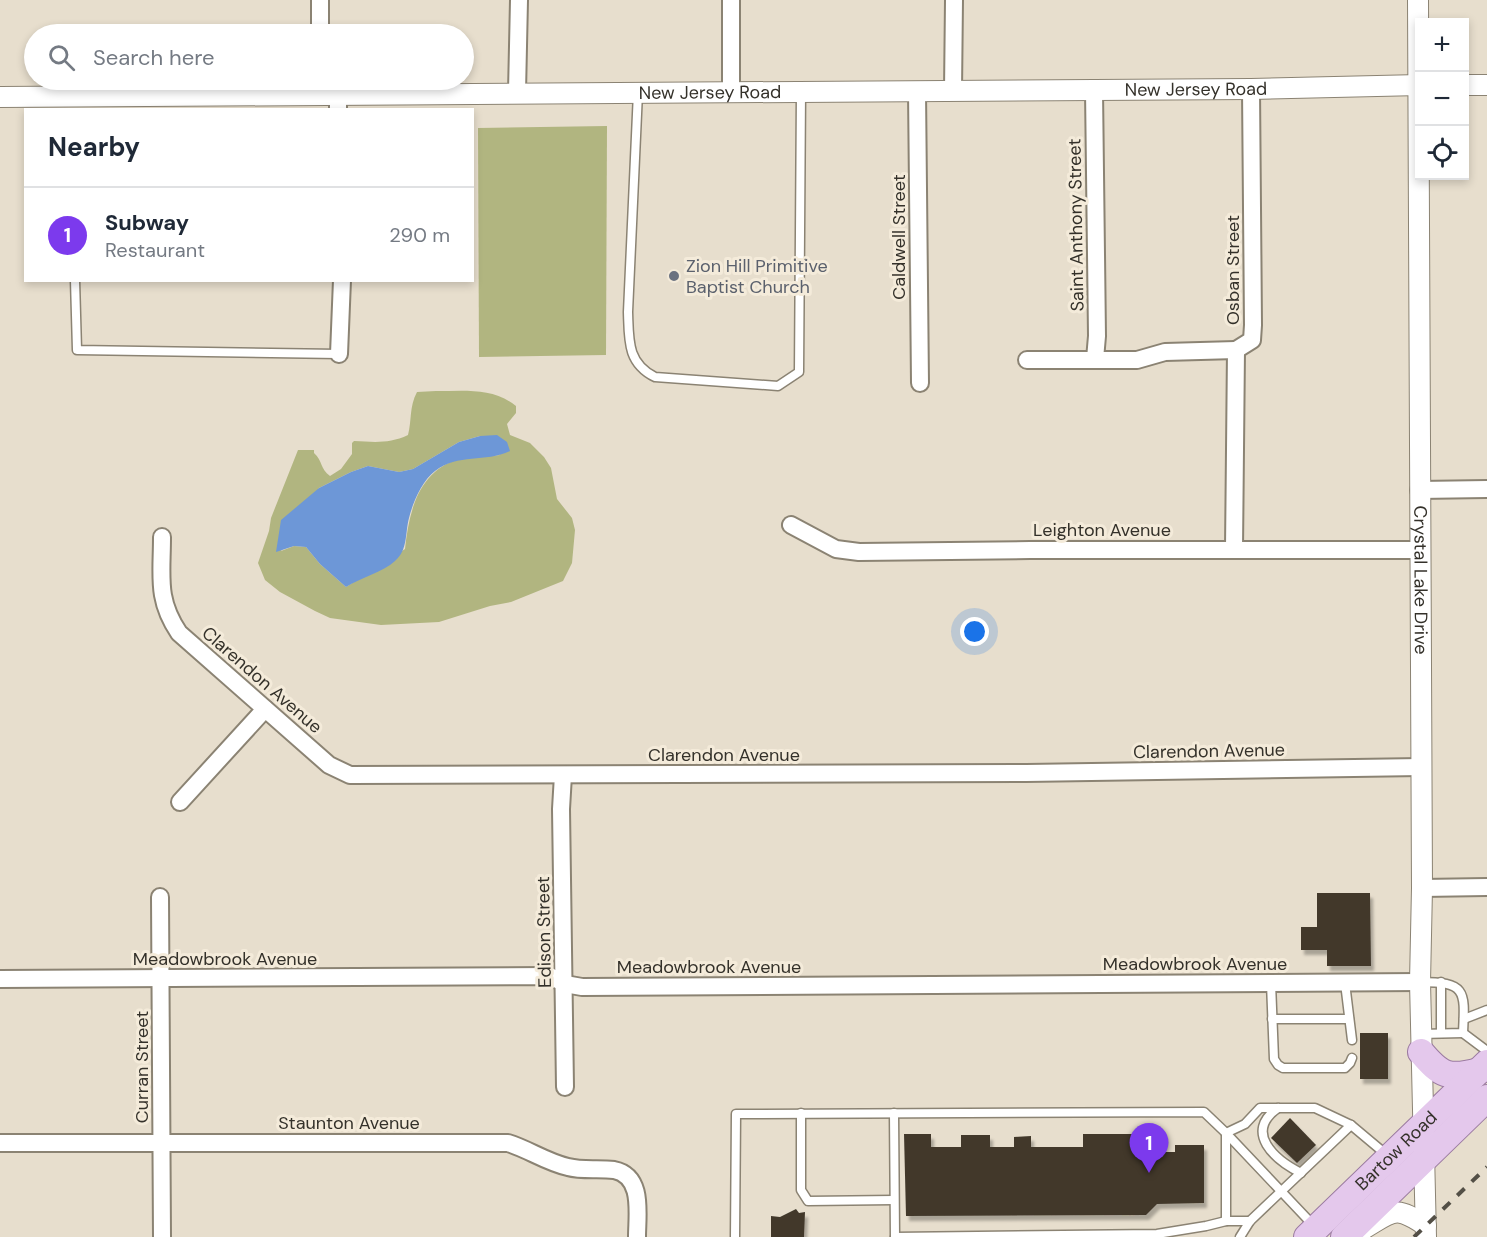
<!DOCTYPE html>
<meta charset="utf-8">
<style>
:root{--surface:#fff;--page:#f2f2f3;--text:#1f2937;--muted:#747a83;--line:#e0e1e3;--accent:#7c3aed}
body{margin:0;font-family:"DM Sans",sans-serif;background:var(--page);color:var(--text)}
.controls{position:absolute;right:18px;top:18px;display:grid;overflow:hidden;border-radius:0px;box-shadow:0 3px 9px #0003}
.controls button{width:54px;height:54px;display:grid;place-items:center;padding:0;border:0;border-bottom:2px solid var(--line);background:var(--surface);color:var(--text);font:30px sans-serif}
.you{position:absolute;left:975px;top:632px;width:21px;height:21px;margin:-15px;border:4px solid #fff;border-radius:50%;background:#1a73e8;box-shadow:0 0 0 9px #1a73e833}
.badge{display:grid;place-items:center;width:39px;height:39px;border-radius:50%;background:var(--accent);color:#fff;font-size:20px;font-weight:700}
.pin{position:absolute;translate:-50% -50px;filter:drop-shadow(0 2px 3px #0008)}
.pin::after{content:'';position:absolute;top:32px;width:21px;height:18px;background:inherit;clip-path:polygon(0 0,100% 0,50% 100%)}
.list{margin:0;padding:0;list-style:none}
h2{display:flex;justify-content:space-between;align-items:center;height:78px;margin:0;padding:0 24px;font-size:26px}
h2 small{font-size:20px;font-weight:400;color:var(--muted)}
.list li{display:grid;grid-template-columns:39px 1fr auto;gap:18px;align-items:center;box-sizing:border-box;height:96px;padding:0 24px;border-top:2px solid var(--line)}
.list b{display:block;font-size:22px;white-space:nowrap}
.list p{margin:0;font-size:20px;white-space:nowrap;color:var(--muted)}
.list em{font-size:20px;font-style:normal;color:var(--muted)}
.icon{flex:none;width:33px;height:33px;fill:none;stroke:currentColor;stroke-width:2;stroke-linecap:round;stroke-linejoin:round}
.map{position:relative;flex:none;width:1487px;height:1237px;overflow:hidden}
.search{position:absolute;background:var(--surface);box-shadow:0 3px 9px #0003;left:24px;top:24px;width:450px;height:66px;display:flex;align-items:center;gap:15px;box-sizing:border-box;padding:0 21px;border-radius:33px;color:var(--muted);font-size:22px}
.panel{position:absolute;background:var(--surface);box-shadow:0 3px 9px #0003;left:24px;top:108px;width:450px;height:174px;border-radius:0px}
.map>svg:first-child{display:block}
.green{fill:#b1b580;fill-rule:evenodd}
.water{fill:#6d97d7}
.building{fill:#42392c;filter:url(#shadow)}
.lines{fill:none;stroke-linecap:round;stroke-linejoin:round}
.service-casing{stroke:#8b8373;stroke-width:11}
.minor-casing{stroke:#8b8373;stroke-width:20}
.tertiary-casing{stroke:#8b8373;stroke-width:22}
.primary-casing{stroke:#9b7ba0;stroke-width:28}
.service{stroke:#fff;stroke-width:8}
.minor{stroke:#fff;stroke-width:16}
.tertiary{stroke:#fff;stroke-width:20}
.primary{stroke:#e4c8ec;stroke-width:26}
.rail{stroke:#534f46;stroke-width:4;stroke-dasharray:10 10;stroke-linecap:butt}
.worship-dot{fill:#6b7280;stroke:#f4ebda;stroke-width:2}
.labels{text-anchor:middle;stroke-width:6;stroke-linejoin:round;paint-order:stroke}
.street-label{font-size:18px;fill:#34312a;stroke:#f4ebda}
.worship-label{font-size:18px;fill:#5b616d;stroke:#f4ebda;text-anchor:start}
</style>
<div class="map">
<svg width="1487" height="1237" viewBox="0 0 1487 1237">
<defs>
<filter id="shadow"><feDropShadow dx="3" dy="5" stdDeviation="1.5" flood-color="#0004"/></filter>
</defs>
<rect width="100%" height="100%" fill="#e7decd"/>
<g class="green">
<path d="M607 126 606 355 479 357 478 128Z"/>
<path d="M436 391C464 391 493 387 516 406V413L507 424 510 435 530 443 544 457 551 468 557 499 572 518 575 530 572 563 563 581 511 602 490 606 439 622 381 625 330 618 315 611 280 592 265 580 258 563 269 531 271 518 298 450H314V453C323 461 320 469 330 476L341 469 352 454V443L354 441C374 442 389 444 408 435 412 420 409 407 417 392ZM480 436 500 455C487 457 471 455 459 459 418 471 409 512 405 549L346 587 320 564 306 547 294 546 281 551 319 488 351 472 368 466 399 472 413 469 459 442Z"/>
</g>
<path class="water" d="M497 435 507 442 510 451C485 463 458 453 435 471 422 481 413 502 409 518 405 533 408 550 395 561 383 572 360 578 346 587L320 564 306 547 294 546 276 552 281 520 319 488 351 472 368 466 399 472 413 469 459 442 480 436Z"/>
<g class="building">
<path d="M1317 893H1370L1371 966H1327V950H1301V927H1317Z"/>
<rect x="1360" y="1033" width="28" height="46"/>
<path d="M1290 1118 1316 1145 1297 1163 1271 1138Z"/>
<path d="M904 1134H931V1147H961V1135H990V1147H1014V1137L1031 1136V1147H1083V1134H1154V1152H1175V1145H1204V1203L1157 1204 1146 1215 906 1216Z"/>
<path d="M796 1209 799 1213 805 1212 804 1237H771V1216L780 1217Z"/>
</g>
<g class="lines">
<defs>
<g id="service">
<path d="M638 92 628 312C629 340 627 363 655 377L778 386 799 372 801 92"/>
<path d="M75 280 77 350 339 354"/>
<path d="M1420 982C1467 982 1465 991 1463 1033L1421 1034"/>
<path d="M1441 982V1033"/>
<path d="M1271 983 1274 1059 1278 1065 1283 1068H1345L1350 1063 1352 1058"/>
<path d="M1345 983 1352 1040"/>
<path d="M1272 1019H1349"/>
<path d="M1464 1019 1487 1010"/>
<path d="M1463 1033 1487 1051"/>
<path d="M1278 1108C1243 1132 1275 1160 1301 1173"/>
<path d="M801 1113V1190L808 1201 894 1200"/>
<path d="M894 1113 895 1237"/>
<path d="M1226 1133 1314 1226"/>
<path d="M1226 1221V1133"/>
<path d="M735 1237 736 1114 1204 1112 1226 1133 1245 1124 1260 1108H1315L1351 1125 1388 1156"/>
<path d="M895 1237 1157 1234 1206 1226 1226 1221H1250"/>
<path d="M1240 1237 1250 1221 1351 1125"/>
</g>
<g id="minor">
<path d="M320 34V0"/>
<path d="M1094 90 1097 336 1095 359"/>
<path d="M917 91 920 383"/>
<path d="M953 91 954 0"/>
<path d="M517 92 519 0"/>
<path d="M731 92V0"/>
<path d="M338 94V110"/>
<path d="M339 354 342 280"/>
<path d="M1027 360H1137L1165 352 1236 350"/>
<path d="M1419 490 1487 489"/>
<path d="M791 525 836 549 859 552 1030 550H1420"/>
<path d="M162 537C162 576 156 599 179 633L329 765 350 775 1026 773 1421 767"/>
<path d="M1234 549 1236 350 1252 340 1253 325 1251 89"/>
<path d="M563 775 561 809 565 1087"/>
<path d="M180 802 265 709"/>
<path d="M1422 888 1487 887"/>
<path d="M160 897 162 1237"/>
<path d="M0 979 550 976 565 984 582 987 1420 982"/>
<path d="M0 1143H508C528 1149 546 1162 568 1167 583 1171 598 1168 614 1170 644 1176 637 1214 637 1237"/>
</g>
<g id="tertiary">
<path id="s1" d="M1418 0 1422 888 1420 982 1426 1237"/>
<path d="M1464 85H1487"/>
<path id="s2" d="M0 97 1251 89 1420 85"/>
<path d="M1365 1228C1394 1211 1395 1205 1426 1226"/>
</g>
<g id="primary">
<path d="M1421 1052C1441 1076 1449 1079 1479 1071"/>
<path id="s3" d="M1307 1237 1487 1063"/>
<path d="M1344 1237 1487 1098"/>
</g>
</defs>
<use href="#service" class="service-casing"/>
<use href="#minor" class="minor-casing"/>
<use href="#tertiary" class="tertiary-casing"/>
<use href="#primary" class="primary-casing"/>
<use href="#service" class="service"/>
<use href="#minor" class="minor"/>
<use href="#tertiary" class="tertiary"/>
<use href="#primary" class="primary"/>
<path class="rail" d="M1414 1237 1487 1167"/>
</g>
<circle class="worship-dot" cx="674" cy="276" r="6"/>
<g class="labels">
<g class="street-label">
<text dy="6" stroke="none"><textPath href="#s2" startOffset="1196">New Jersey Road</textPath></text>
<text dy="6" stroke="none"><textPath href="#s2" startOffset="710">New Jersey Road</textPath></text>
<text transform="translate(1076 225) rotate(-91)" y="6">Saint Anthony Street</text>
<text transform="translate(899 237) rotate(-90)" y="6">Caldwell Street</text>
<text transform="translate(1233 270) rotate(-90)" y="6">Osban Street</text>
<text x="1102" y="536">Leighton Avenue</text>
<text dy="6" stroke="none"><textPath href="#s1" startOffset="580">Crystal Lake Drive</textPath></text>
<text transform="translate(262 680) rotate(41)" y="6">Clarendon Avenue</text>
<text transform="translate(1209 751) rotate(-1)" y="6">Clarendon Avenue</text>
<text x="724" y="761">Clarendon Avenue</text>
<text transform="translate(544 932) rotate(-91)" y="6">Edison Street</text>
<text x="225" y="965">Meadowbrook Avenue</text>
<text x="1195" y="970">Meadowbrook Avenue</text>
<text x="709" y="973">Meadowbrook Avenue</text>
<text transform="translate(142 1067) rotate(-90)" y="6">Curran Street</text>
<text x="349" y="1129">Staunton Avenue</text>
<text dy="6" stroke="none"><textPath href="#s3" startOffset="124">Bartow Road</textPath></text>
</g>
<g class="worship-label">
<text x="686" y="272">Zion Hill Primitive<tspan x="686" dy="21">Baptist Church</tspan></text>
</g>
</g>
</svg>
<div class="controls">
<button>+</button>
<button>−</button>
<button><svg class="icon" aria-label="locate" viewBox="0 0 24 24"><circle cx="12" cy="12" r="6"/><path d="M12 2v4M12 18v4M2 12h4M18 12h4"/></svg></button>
</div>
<div class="you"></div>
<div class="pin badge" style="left:1149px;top:1173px">1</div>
<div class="search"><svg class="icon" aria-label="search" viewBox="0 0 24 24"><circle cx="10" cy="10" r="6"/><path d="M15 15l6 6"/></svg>Search here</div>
<section class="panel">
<h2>Nearby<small></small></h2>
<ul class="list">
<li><span class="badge">1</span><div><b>Subway</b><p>Restaurant</p></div><em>290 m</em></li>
</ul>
</section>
</div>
